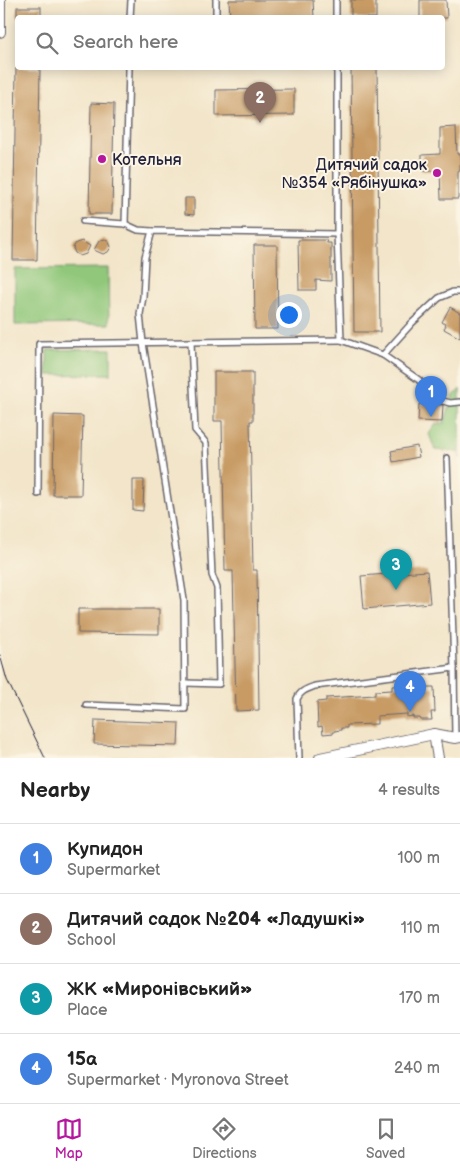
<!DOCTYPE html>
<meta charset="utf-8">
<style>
:root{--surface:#fff;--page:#f6f6f6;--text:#222;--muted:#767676;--line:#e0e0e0;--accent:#b5179e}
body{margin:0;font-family:"Balsamiq Sans",sans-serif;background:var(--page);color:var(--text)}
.you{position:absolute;left:288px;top:314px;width:18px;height:18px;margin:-12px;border:4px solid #fff;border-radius:50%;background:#1a73e8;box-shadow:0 0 0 8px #1a73e833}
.badge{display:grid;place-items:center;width:32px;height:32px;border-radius:50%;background:var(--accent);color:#fff;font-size:16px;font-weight:700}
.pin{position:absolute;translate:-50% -41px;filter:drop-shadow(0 1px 2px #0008)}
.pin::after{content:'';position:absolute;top:26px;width:18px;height:15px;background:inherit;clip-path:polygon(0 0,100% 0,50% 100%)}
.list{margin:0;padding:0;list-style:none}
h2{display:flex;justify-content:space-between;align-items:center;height:65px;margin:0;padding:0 20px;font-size:21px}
h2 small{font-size:16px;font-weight:400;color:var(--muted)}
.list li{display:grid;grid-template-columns:32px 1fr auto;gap:15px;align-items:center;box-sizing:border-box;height:70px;padding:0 20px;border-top:1px solid var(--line)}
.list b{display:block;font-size:19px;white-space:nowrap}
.list p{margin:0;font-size:16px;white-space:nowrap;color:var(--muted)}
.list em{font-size:16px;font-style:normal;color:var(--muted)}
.icon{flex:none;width:28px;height:28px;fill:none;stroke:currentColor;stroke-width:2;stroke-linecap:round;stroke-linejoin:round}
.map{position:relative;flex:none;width:460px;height:758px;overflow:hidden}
.search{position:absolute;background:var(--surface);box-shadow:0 2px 12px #0003;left:15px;right:15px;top:15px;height:55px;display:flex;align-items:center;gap:12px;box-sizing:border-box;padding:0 18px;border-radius:5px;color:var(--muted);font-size:19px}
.sheet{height:345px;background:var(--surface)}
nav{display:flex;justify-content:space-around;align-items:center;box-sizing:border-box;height:70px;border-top:1px solid var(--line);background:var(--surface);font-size:14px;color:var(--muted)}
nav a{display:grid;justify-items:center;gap:2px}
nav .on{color:var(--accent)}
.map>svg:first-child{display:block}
.green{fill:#90c77a;stroke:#59745a}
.building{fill:#c89b65}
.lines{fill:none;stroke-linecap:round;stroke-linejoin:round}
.lane-casing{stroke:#6b666d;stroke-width:8}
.street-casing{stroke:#6b666d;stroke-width:12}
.lane{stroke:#fff;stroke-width:5}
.street{stroke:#fff;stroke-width:10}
.tram{stroke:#22223b;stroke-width:1}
.poi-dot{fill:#b5179e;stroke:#fcf5e5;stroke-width:2}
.labels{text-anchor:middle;stroke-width:4;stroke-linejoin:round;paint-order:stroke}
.poi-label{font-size:16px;fill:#22223b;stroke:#fcf5e5;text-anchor:start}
</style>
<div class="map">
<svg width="460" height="758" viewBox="0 0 460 758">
<rect width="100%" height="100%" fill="#fcf5e5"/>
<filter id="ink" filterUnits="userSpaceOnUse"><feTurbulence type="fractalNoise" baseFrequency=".02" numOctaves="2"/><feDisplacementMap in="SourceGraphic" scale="10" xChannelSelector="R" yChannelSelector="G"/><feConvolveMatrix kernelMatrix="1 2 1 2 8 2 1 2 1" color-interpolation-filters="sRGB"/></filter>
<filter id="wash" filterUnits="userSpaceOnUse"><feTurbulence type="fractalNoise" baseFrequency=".0096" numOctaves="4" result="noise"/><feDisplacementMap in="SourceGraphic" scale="20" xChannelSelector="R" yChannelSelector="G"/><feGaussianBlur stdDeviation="1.12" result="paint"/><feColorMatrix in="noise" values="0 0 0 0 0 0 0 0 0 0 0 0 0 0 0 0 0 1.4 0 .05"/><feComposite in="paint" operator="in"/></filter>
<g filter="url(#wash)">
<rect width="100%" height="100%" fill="#f2e5c9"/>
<g class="green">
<path d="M108 268 109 324 15 325V269Z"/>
<path d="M111 349V374L47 375V350Z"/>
<path d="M460 389V458L459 452 435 450 429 434 436 424 444 423 453 397Z"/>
</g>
<g id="blocks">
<g class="building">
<path d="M229 0H313L314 18H230Z"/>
<rect x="351" y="0" width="25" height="18"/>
<path d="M420 0H446L447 18H420Z"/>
<rect x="17" y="7" width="24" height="11"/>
<path d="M16 68H40L37 260H13Z"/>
<path d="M351 68H377L380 332H354Z"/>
<path d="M294 89V115L216 116V90Z"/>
<path d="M91 103 114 104 112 214H89Z"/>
<path d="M456 127 457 154H460V171H458V199H441L440 171H422V155L440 154V128Z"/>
<path d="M185 198H194V215L185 214Z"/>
<path d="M104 239 109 242 111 247 108 252 103 254 94 250 99 241Z"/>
<path d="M298 240H326L327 243H331V281L316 280V290H299Z"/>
<path d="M82 241 90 246 86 254 80 256 75 253 73 248 76 243Z"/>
<path d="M254 245H277L278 329H255Z"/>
<path d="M450 307 460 313V338L444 329 446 325 442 322Z"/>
<path d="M214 372H253V421H250L253 570H257L259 710 236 711 233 571H225L222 421H214Z"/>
<path d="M419 404 443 405 442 422 418 421Z"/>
<path d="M54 415 83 416 81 495H53Z"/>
<path d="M417 446 419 457 393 462 391 451Z"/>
<path d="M133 480H144L143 511 133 510Z"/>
<path d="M427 571 430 603 364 609 361 576Z"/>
<path d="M78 609H159V634L78 633Z"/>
<path d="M424 684V687H434L435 712H431L432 720H421L420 718H413V716L407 717V714L377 716V724L347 725V728H341V730L334 731V733L323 734 322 726 318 727 317 702 326 701V698L375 695V691L392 690V686Z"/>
<path d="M95 720 179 723 178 746 94 744Z"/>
</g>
</g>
</g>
<g filter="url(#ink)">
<use href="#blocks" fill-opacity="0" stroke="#6b666d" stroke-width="1"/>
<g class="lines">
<defs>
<g id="lane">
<path d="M336 0V18"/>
<path d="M130 18 131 0"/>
<path d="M216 18V0"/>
<path d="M337 68V234L341 340 383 355 412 323 439 298 453 292H460"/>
<path d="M83 221 125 224 138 230 152 231"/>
<path d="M125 224 129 68"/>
<path d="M383 355 419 380 433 398 450 403 460 402"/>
<path d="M447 458 454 668 455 738"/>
<path d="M38 494 39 344 341 340"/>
<path d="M185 683 219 684 217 588 212 575 206 443 195 430 191 342"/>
<path d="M86 705 185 709 184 600 143 343 140 314 143 297 145 257 152 231 337 234"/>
<path d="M299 758 297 699C300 691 307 689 315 686L454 668"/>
</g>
<g id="street">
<path d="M0 32V0"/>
<path d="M434 734 438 758"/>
<path d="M320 758 434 734 455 738 460 737"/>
</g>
</defs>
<use href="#lane" class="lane-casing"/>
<use href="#street" class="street-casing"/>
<use href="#lane" class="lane"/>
<use href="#street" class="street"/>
<path class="tram" d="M0 655 7 680 45 758"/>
</g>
</g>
<g class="poi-dot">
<circle cx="102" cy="159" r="5"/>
<circle cx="437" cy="173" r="5"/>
</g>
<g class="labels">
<g class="poi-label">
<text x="112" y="165">Котельня</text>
<text x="427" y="170" text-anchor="end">Дитячий садок<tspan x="427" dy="18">№354 «Рябінушка»</tspan></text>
</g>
</g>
</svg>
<div class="you"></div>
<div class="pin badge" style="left:431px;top:417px;background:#3f7fe0">1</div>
<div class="pin badge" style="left:260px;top:123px;background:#8d6e63">2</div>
<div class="pin badge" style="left:396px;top:590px;background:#0f9aa8">3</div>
<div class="pin badge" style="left:410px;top:712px;background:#3f7fe0">4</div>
<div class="search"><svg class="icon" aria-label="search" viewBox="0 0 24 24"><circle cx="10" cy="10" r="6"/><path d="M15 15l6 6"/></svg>Search here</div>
</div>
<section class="sheet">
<h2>Nearby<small>4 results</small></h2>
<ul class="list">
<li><span class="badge" style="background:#3f7fe0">1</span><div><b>Купидон</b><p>Supermarket</p></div><em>100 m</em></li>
<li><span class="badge" style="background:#8d6e63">2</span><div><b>Дитячий садок №204 «Ладушкі»</b><p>School</p></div><em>110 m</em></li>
<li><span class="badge" style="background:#0f9aa8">3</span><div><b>ЖК «Миронівський»</b><p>Place</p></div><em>170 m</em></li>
<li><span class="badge" style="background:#3f7fe0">4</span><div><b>15а</b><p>Supermarket · Myronova Street</p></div><em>240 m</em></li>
</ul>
</section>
<nav>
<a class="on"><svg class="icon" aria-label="map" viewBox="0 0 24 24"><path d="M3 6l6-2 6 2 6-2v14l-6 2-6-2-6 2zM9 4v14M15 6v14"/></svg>Map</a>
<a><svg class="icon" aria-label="directions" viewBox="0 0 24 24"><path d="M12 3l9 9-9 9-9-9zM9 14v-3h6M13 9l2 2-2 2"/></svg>Directions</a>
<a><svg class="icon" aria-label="saved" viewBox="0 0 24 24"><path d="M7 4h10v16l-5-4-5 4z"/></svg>Saved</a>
</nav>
